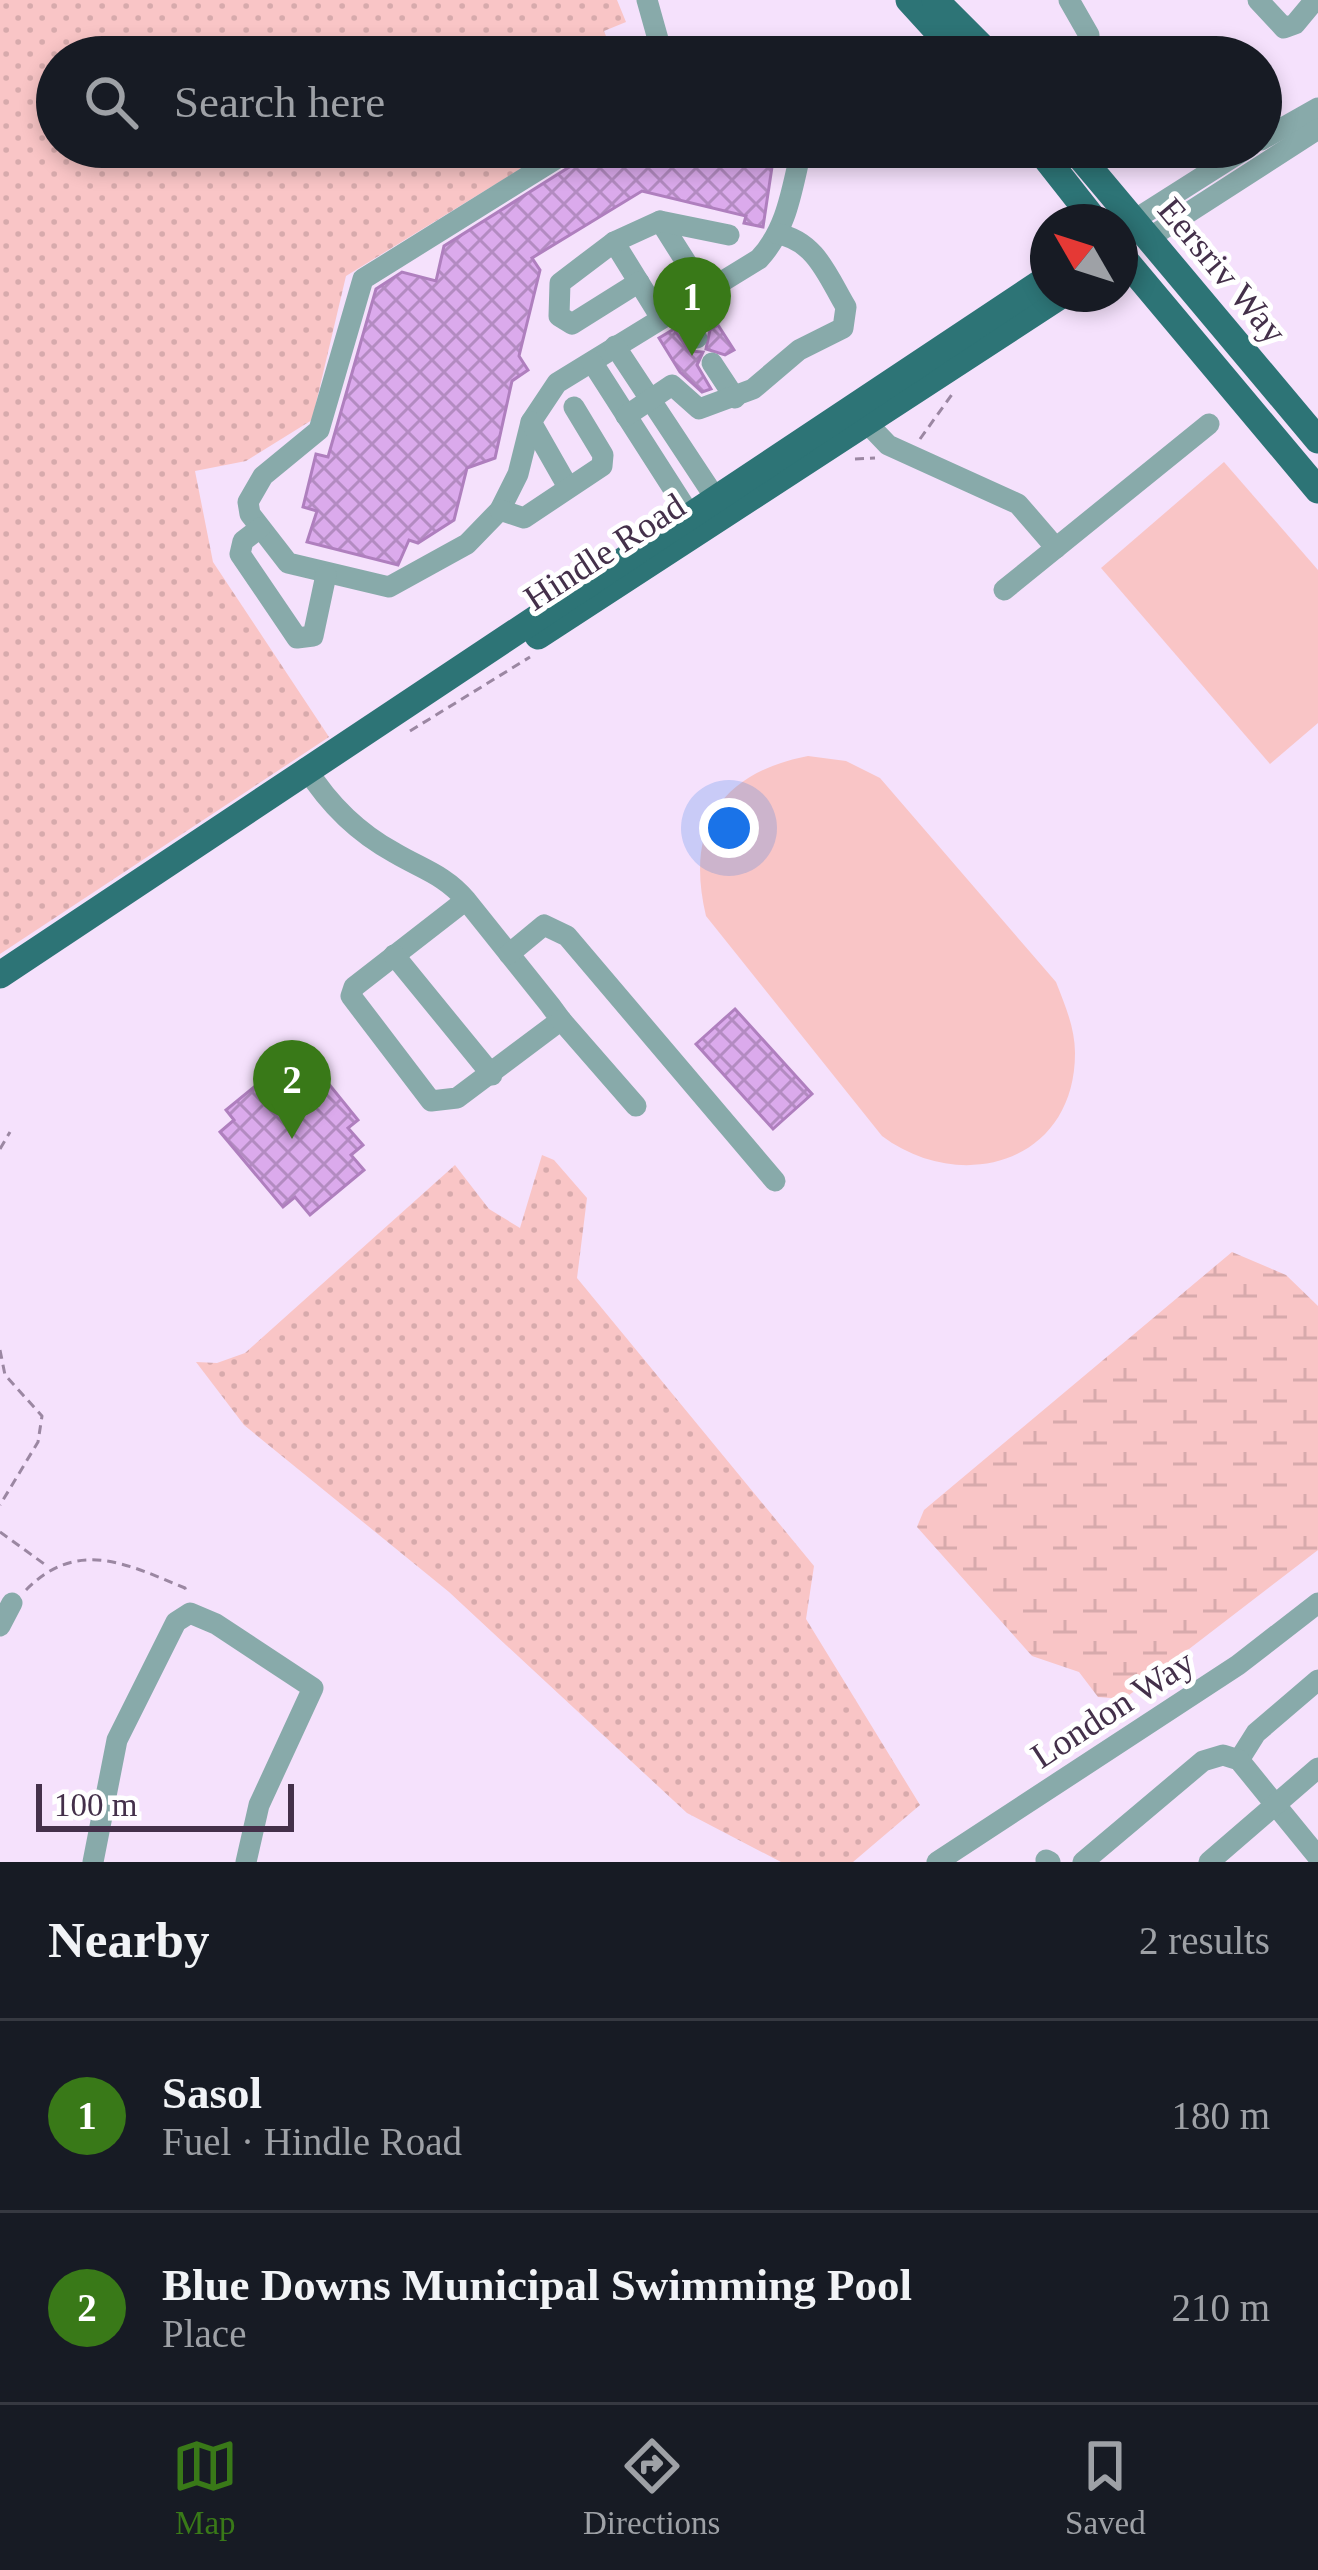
<!DOCTYPE html>
<meta charset="utf-8">
<style>
:root{--surface:#171b24;--page:#20242c;--text:#f1f3f6;--muted:#9ea1a6;--line:#363941;--accent:#397918}
body{margin:0;font-family:"Times New Roman",serif;background:var(--page);color:var(--text)}
.compass{position:absolute;left:1030px;top:204px;width:108px;height:108px;border-radius:50%;background:var(--surface);box-shadow:0 6px 18px #0003;rotate:309deg}
.scale{position:absolute;left:36px;bottom:30px;width:258px;box-sizing:border-box;padding-left:12px;border:6px solid #44304a;border-top:0;font-size:33px;line-height:42px;white-space:nowrap;color:#44304a;-webkit-text-stroke:9px #fff;paint-order:stroke}
.you{position:absolute;left:729px;top:828px;width:42px;height:42px;margin:-30px;border:9px solid #fff;border-radius:50%;background:#1a73e8;box-shadow:0 0 0 18px #1a73e833}
.badge{display:grid;place-items:center;width:78px;height:78px;border-radius:50%;background:var(--accent);color:#fff;font-size:39px;font-weight:700}
.pin{position:absolute;translate:-50% -99px;filter:drop-shadow(0 3px 6px #0008)}
.pin::after{content:'';position:absolute;top:63px;width:42px;height:36px;background:inherit;clip-path:polygon(0 0,100% 0,50% 100%)}
.list{margin:0;padding:0;list-style:none}
h2{display:flex;justify-content:space-between;align-items:center;height:156px;margin:0;padding:0 48px;font-size:51px}
h2 small{font-size:39px;font-weight:400;color:var(--muted)}
.list li{display:grid;grid-template-columns:78px 1fr auto;gap:36px;align-items:center;box-sizing:border-box;height:192px;padding:0 48px;border-top:3px solid var(--line)}
.list b{display:block;font-size:45px;white-space:nowrap}
.list p{margin:0;font-size:39px;white-space:nowrap;color:var(--muted)}
.list em{font-size:39px;font-style:normal;color:var(--muted)}
.icon{flex:none;width:66px;height:66px;fill:none;stroke:currentColor;stroke-width:2;stroke-linecap:round;stroke-linejoin:round}
.map{position:relative;flex:none;width:1318px;height:1862px;overflow:hidden}
.search{position:absolute;background:var(--surface);box-shadow:0 6px 18px #0003;left:36px;right:36px;top:36px;height:132px;display:flex;align-items:center;gap:30px;box-sizing:border-box;padding:0 42px;border-radius:66px;color:var(--muted);font-size:45px}
.sheet{height:540px;background:var(--surface)}
nav{display:flex;justify-content:space-around;align-items:center;box-sizing:border-box;height:168px;border-top:3px solid var(--line);background:var(--surface);font-size:33px;color:var(--muted)}
nav a{display:grid;justify-items:center;gap:6px}
nav .on{color:var(--accent)}
.map>svg:first-child{display:block}
.grass{fill:url(#grass-dots)}
.wetland{fill:url(#wetland-marsh)}
.garden{fill:#f9c5c6}
.building{fill:url(#building-cross-hatch);stroke:#af7fbe;stroke-width:3}
.lines{fill:none;stroke-linecap:round;stroke-linejoin:round}
.path{stroke:#9b87a2;stroke-width:3;stroke-dasharray:9 6;stroke-linecap:butt}
.minor{stroke:#8aa;stroke-width:21}
.major{stroke:#2d7476;stroke-width:27}
.labels{text-anchor:middle;stroke-width:10;stroke-linejoin:round;paint-order:stroke}
.street-label{font-size:36px;fill:#44304a;stroke:#fff}
</style>
<div class="map">
<svg width="1318" height="1862" viewBox="0 0 1318 1862">
<defs>
<pattern id="grass-dots" width="8" height="8" patternUnits="userSpaceOnUse" patternTransform="scale(3)"><rect width="8" height="8" fill="#f9c5c6"/><path d="M2 2h.1M6 6h.1" fill="none" stroke="#d7aaac" stroke-width="1.8" stroke-linecap="round"/></pattern>
<pattern id="wetland-marsh" width="20" height="14" patternUnits="userSpaceOnUse" patternTransform="scale(3)"><rect width="20" height="14" fill="#f9c5c6"/><path d="M1 5h8M5 5V1M11 12h8M15 12V8" fill="none" stroke="#d7aaac"/></pattern>
<pattern id="building-cross-hatch" width="8" height="8" patternUnits="userSpaceOnUse" patternTransform="scale(3)"><rect width="8" height="8" fill="#dbaaec"/><path d="M0 0l8 8M0 8l8-8" fill="none" stroke="#b38bc1"/></pattern>
</defs>
<rect width="100%" height="100%" fill="#f5e1fc"/>
<g class="grass">
<path d="M0 0H617L626 22 604 31 614 57H57V147H556L346 276 312 420 246 461 195 471 213 562 329 737 0 954Z"/>
<path d="M542 1155 554 1160 587 1198 577 1278 814 1566 806 1619 920 1805 853 1862H781L687 1813 449 1592 244 1425 196 1362 217 1363 245 1353 455 1165 489 1209 520 1228Z"/>
</g>
<path class="wetland" d="M1232 1252 1286 1275 1318 1306V1550L1124 1699 1098 1697 1079 1672 1032 1656 917 1527 924 1510Z"/>
<g class="garden">
<path d="M1224 462 1318 570V723L1270 764 1101 568Z"/>
<path d="M808 756 846 761 880 778 1056 982C1065 1005 1075 1028 1075 1053 1075 1163 961 1195 882 1136L706 916C685 828 720 773 808 756Z"/>
</g>
<g class="building">
<path d="M601 147H775L763 227 744 223 746 216 642 191 532 258 540 270 519 356 528 370 512 381 495 458 467 468 454 520 418 543 409 540 398 565 307 542 317 511 303 507 316 454 328 457 376 289 402 272 436 281 444 246Z"/>
<path d="M718 325 734 350 725 355 706 349 710 330Z"/>
<path d="M674 329 689 351 703 352 697 365 711 389 702 392 680 372 659 338Z"/>
<path d="M735 1009 812 1094 773 1129 696 1044Z"/>
<path d="M271 1073 280 1084 293 1073 304 1086 320 1073 358 1120 348 1128 363 1145 351 1155 364 1170 310 1215 295 1197 283 1207 220 1132 234 1120 226 1110Z"/>
</g>
<g class="lines">
<g class="path">
<path d="M920 439 953 393"/>
<path d="M855 459 875 458"/>
<path d="M410 731 530 657"/>
<path d="M0 1149 10 1132"/>
<path d="M0 1350 5 1375 42 1416 38 1442 0 1505"/>
<path d="M0 1532 47 1566"/>
<path d="M26 1590C77 1538 127 1564 185 1588L187 1595"/>
</g>
<g class="minor">
<path d="M647 0 663 57"/>
<path d="M1069 0 1089 35"/>
<path d="M1258 0 1284 28 1295 24 1315 0"/>
<path d="M1261 140 1318 108"/>
<path d="M575 147 363 279 319 430 263 476 248 502 250 514 288 563 389 587 467 544 500 510 518 474 531 422 557 383 759 259C788 228 792 187 802 147"/>
<path d="M1134 220 1249 147"/>
<path d="M660 221 705 292"/>
<path d="M1149 238 1318 129"/>
<path d="M614 242 661 318"/>
<path d="M639 282 572 324 559 316 560 283 614 242 660 221 729 235"/>
<path d="M678 308 697 338"/>
<path d="M615 346 724 511"/>
<path d="M592 362 697 526"/>
<path d="M712 363 735 398"/>
<path d="M626 416 672 385 699 409 753 389 799 350 843 328 846 307C828 277 816 241 778 234"/>
<path d="M531 422 568 487"/>
<path d="M867 423 888 445 1018 504 1056 548"/>
<path d="M500 510 524 518 602 466 603 455 574 407"/>
<path d="M260 528 243 541 240 554 297 638 313 636 326 575"/>
<path d="M1004 590 1209 424"/>
<path d="M306 768C328 803 358 833 395 853 422 869 445 875 466 900L550 1005 561 1020 457 1098 431 1101 351 996 354 987 466 900"/>
<path d="M509 954 544 925 567 936 775 1181"/>
<path d="M394 955 492 1075"/>
<path d="M561 1020 636 1106"/>
<path d="M0 1626 12 1603"/>
<path d="M1239 1760 1256 1733 1318 1680"/>
<path d="M1046 1860 1050 1862"/>
<path d="M93 1862 117 1740 176 1622 190 1613 216 1624 313 1688 259 1805 246 1862"/>
<path d="M937 1862 1238 1665 1318 1603"/>
<path d="M1083 1862 1203 1761 1223 1755 1239 1760 1318 1857"/>
<path d="M1209 1862 1318 1768"/>
</g>
<g class="major">
<path d="M909 0 961 57"/>
<path d="M935 0 992 57"/>
<path d="M1037 147 1096 222"/>
<path d="M1072 147 1318 440"/>
<path d="M1120 254 1318 490"/>
<path d="M538 636 1063 294"/>
<path d="M0 975 1048 278"/>
</g>
</g>
<g class="labels">
<g class="street-label">
<text transform="translate(1223 270) rotate(50)" y="13">Eersriv Way</text>
<text transform="translate(604 551) rotate(-33)" y="13">Hindle Road</text>
<text transform="translate(1112 1708) rotate(-33)" y="13">London Way</text>
</g>
</g>
</svg>
<svg class="compass" viewBox="-18 -18 36 36"><path d="M0-13l5 13h-10z" fill="#e53935"/><path d="M0 13l5-13h-10z" fill="#9ea1a6"/></svg>
<div class="scale">100 m</div>
<div class="you"></div>
<div class="pin badge" style="left:692px;top:356px">1</div>
<div class="pin badge" style="left:292px;top:1139px">2</div>
<div class="search"><svg class="icon" aria-label="search" viewBox="0 0 24 24"><circle cx="10" cy="10" r="6"/><path d="M15 15l6 6"/></svg>Search here</div>
</div>
<section class="sheet">
<h2>Nearby<small>2 results</small></h2>
<ul class="list">
<li><span class="badge">1</span><div><b>Sasol</b><p>Fuel · Hindle Road</p></div><em>180 m</em></li>
<li><span class="badge">2</span><div><b>Blue Downs Municipal Swimming Pool</b><p>Place</p></div><em>210 m</em></li>
</ul>
</section>
<nav>
<a class="on"><svg class="icon" aria-label="map" viewBox="0 0 24 24"><path d="M3 6l6-2 6 2 6-2v14l-6 2-6-2-6 2zM9 4v14M15 6v14"/></svg>Map</a>
<a><svg class="icon" aria-label="directions" viewBox="0 0 24 24"><path d="M12 3l9 9-9 9-9-9zM9 14v-3h6M13 9l2 2-2 2"/></svg>Directions</a>
<a><svg class="icon" aria-label="saved" viewBox="0 0 24 24"><path d="M7 4h10v16l-5-4-5 4z"/></svg>Saved</a>
</nav>
